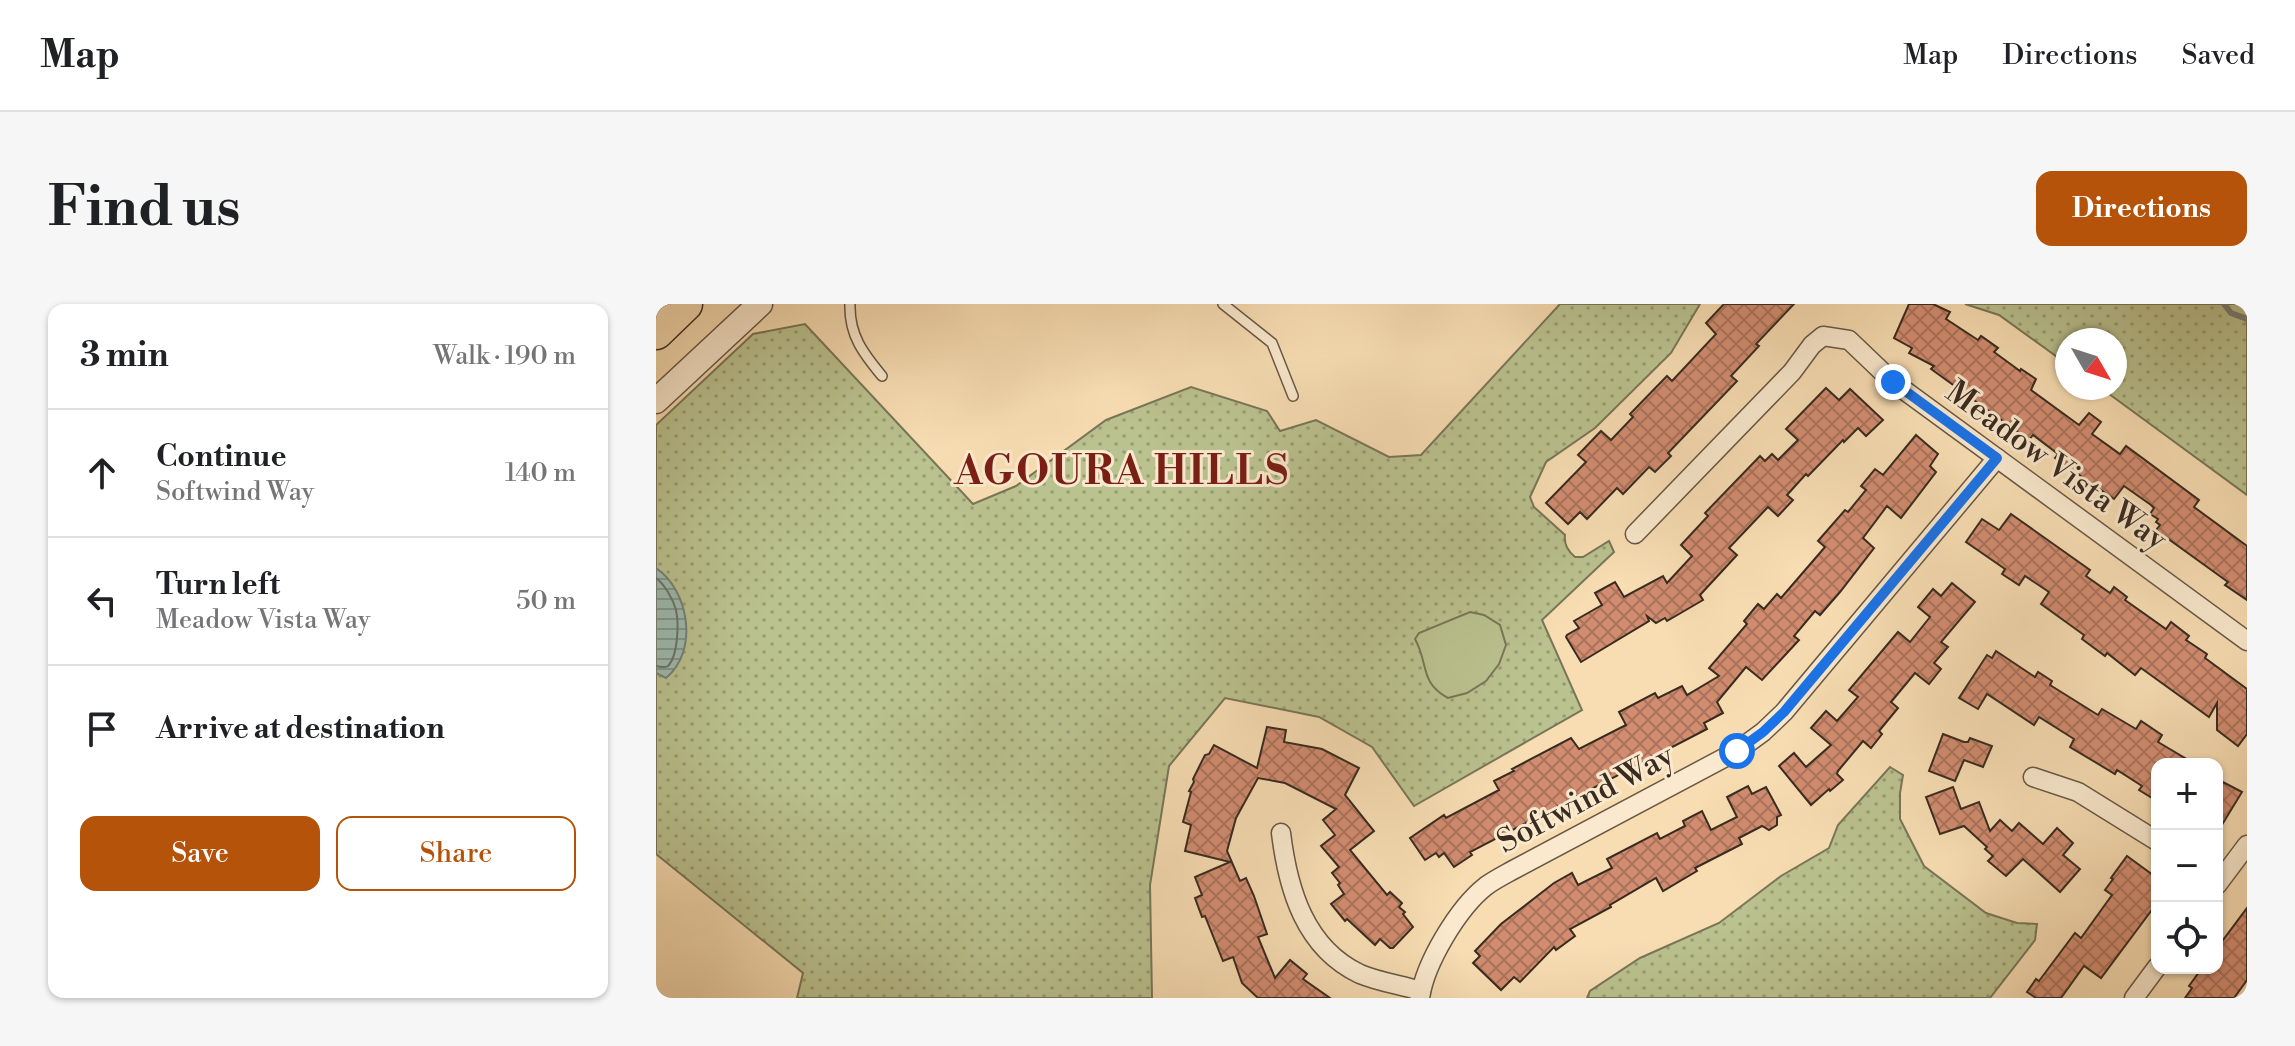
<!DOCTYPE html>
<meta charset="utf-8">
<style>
:root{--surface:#fff;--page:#f6f6f6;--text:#202124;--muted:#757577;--line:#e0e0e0;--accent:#b45309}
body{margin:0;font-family:"Libre Bodoni",serif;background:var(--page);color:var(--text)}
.controls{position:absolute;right:24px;bottom:24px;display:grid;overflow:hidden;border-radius:16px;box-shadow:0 2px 6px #0004}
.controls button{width:72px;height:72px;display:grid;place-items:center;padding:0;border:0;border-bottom:2px solid var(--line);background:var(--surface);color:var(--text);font:40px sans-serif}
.compass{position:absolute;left:1399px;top:24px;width:72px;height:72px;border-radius:50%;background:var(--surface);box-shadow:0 2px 6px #0004;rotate:129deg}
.stop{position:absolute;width:24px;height:24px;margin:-18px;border:6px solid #1a73e8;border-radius:50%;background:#fff}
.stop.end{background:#1a73e8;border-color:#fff;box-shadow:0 2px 8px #0008}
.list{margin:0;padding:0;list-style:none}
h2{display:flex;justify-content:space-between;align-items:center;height:104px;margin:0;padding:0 32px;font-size:34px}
h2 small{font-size:26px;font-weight:400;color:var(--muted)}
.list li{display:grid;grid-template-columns:52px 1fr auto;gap:24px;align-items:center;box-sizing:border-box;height:128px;padding:0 32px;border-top:2px solid var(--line)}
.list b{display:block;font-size:30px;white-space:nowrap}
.list p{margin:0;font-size:26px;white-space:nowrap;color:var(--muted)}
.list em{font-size:26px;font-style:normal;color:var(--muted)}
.actions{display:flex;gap:16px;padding:24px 32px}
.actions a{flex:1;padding:18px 0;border:2px solid var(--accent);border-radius:16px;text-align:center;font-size:28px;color:var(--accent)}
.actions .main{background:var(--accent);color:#fff}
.icon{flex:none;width:44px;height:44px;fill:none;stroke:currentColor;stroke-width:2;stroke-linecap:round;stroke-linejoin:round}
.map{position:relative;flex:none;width:1591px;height:694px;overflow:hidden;border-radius:16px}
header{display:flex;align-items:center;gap:48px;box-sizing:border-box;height:112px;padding:0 40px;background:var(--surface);border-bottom:2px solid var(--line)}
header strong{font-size:38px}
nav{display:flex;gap:44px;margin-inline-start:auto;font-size:28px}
.intro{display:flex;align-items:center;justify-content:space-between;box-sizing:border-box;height:192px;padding:0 48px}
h1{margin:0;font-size:56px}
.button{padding:20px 36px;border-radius:16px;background:var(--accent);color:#fff;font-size:28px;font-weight:700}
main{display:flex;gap:48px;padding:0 48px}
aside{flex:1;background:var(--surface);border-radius:16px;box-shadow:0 2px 6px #0004}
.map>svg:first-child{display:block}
.grass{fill:url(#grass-dots);stroke:#797658;stroke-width:2}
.garden{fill:#bac28f;stroke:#797658;stroke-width:2}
.water{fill:url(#water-rules);stroke:#758176;stroke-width:2}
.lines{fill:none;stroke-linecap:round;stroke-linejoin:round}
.shore{stroke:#6a7368;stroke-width:2}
.stream{stroke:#758176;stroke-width:6}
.building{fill:url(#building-cross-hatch);stroke:#382b20;stroke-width:2}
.service-casing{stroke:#685845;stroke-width:12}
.minor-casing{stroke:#685845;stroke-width:21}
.tertiary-casing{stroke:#685845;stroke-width:27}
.motorway-casing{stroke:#382b20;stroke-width:37}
.service{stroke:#fae9ce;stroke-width:9}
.minor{stroke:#fae9ce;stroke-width:18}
.tertiary{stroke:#fae9ce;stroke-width:24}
.motorway{stroke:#f8ddb3;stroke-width:34}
.route{stroke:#1a73e8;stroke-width:10}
.labels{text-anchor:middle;stroke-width:6;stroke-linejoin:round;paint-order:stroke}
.street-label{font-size:32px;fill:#382b20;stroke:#fae9ce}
.district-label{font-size:40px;font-weight:bold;letter-spacing:2px;fill:#7a1f14;stroke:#fae9ce}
</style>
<header>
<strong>Map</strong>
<nav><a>Map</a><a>Directions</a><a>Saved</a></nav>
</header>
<div class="intro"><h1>Find us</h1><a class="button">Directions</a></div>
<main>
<aside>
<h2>3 min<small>Walk · 190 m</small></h2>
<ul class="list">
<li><svg class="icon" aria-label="ahead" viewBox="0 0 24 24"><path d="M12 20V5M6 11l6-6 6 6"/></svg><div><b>Continue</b><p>Softwind Way</p></div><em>140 m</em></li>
<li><svg class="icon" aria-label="left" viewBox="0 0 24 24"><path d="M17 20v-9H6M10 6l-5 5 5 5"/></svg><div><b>Turn left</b><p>Meadow Vista Way</p></div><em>50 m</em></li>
<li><svg class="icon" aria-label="arrive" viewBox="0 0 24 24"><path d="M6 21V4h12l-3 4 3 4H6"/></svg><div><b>Arrive at destination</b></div></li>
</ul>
<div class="actions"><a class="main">Save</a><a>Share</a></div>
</aside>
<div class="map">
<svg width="1591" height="694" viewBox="0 0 1591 694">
<defs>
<pattern id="grass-dots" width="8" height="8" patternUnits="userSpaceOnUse" patternTransform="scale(2)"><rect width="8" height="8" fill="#bac28f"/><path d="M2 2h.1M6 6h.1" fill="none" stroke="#989e74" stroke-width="1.8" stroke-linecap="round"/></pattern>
<pattern id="water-rules" width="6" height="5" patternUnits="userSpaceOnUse" patternTransform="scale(2)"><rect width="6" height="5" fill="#9dbbb0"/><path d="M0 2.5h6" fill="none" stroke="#81988f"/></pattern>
<pattern id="building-cross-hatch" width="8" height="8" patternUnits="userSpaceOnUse" patternTransform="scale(2)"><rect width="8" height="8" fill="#d28c70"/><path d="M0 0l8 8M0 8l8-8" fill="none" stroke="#ab735c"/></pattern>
</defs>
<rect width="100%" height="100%" fill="#f8ddb3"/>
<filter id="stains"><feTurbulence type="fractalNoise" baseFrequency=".0025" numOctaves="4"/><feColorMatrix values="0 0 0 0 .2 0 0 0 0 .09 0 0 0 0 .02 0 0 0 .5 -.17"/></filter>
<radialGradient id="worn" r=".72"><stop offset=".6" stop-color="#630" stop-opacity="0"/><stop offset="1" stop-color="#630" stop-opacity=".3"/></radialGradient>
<g class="grass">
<path d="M904 0H1044L1015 49 939 124 890 158 874 193 878 203 909 231C908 241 912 247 919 253H927L953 237 958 248 886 316 926 406 758 502 716 443 663 413 569 394 513 462 494 581 496 694H141L147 669 0 550V121L97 30 149 20 317 200 360 182 450 116 535 83 611 107 624 127 660 116 733 153 765 151Z"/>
<path d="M1309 0H1591V191L1445 84H1459V36H1411V60L1343 11Z"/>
<path d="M1234 463 1247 471 1244 489V515L1268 562 1330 609 1361 619 1381 620 1379 636 1334 694H931L934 687 984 654 1063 619 1125 572 1173 544 1182 521Z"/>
</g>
<path class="garden" d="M814 308 828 311 844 321 850 341 843 360 830 377 811 389 792 394C763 378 773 360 759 335L763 329Z"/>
<path class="water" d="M0 264C33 286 43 347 10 374L0 369Z"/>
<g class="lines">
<path class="shore" d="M0 274C9 281 17 295 20 306 23 319 22 352 12 362 9 364 4 363 0 362"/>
<path class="stream" d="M1568 0 1575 9 1591 15"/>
</g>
<g class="building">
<path d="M1068 0H1138L1100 40 1103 42 1075 72 1081 77 1012 149 1015 152 999 168 993 163 967 190 961 184 931 215 924 208 912 220 890 199 930 158 922 151 945 127 955 136 977 113 974 110 1011 72 1016 77 1060 30 1050 19Z"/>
<path d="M1253 0H1277L1294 8 1290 15 1322 36 1325 32 1342 44 1338 48 1364 67 1365 65 1380 75 1375 86 1423 121 1433 109 1445 118 1436 130 1464 150 1470 142 1543 196 1538 203 1591 242V296L1569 281 1572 278 1500 226 1504 221 1500 218 1502 215 1494 210 1498 204 1495 201 1468 182 1458 195 1399 154 1402 150 1377 131 1373 136 1275 65 1278 62 1253 49 1256 44 1238 34Z"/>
<path d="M1170 84 1183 96 1194 85 1227 116 1210 132 1202 124 1188 138 1187 136 1152 172 1150 170 1131 191 1137 196 1122 212 1112 203 1073 244 1081 251 1044 291 1047 296 1011 317 1009 314 1000 319 991 312 993 317 925 358 910 333 911 331 923 324 918 317 946 301 939 289 959 278 968 293 1007 272 1011 279 1036 252 1025 241 1052 212 1049 209 1104 152 1109 157 1116 150 1122 156 1142 136 1130 125Z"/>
<path d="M1260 131 1282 150 1274 162 1280 168 1245 214 1231 202 1207 234 1218 244 1184 288 1164 311 1159 307 1138 332 1143 336 1106 376 1090 363 1061 398 1067 409 1048 419 1051 425 814 548 816 551 798 563 788 549 783 553 780 549 769 556 754 534 788 511 790 514 843 486 838 477 858 467 856 465 915 434 923 445 970 421 963 408 999 389 1002 394 1026 382 1031 391 1063 372 1053 364 1091 320 1088 317 1102 300 1108 305 1121 290 1125 294 1169 243 1162 237 1189 206 1192 208 1210 186 1205 182 1219 165 1227 171Z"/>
<path d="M1355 210 1434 266 1430 272 1454 289 1458 283 1471 293 1469 296 1510 325 1515 318 1533 332 1530 336 1551 350 1549 354 1591 385V430L1582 442 1561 426V399L1553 413 1485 364 1479 371 1451 349 1449 352 1426 335 1428 331 1385 300 1393 288 1369 272 1363 281 1346 270 1349 265 1310 238 1326 215 1343 226Z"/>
<path d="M1296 279 1319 298 1285 338 1292 343 1278 359 1285 365 1273 380 1259 369 1235 398 1242 404 1223 427 1226 430 1215 444 1207 437 1182 467 1181 470 1187 476 1174 487 1173 485 1155 501 1123 462 1138 449 1150 463 1175 441 1155 424 1170 407 1181 417 1202 393 1193 386 1242 328 1254 338 1274 313 1262 303 1277 285 1285 292Z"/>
<path d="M1340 347 1379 373 1382 368 1396 377 1394 381 1442 411 1446 405 1480 425 1485 417 1506 431 1502 438 1539 460H1501V497L1483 486 1486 482 1461 466 1459 470 1414 443 1418 435 1383 413 1378 421 1331 390 1322 405 1303 394 1331 351 1336 354Z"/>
<path d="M611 423 630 426 628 438 666 445 703 464 689 491 718 527 694 546 731 591 734 588 746 599 743 603 749 608 747 610 757 623 737 644H734L724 635 719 641 691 615 689 617 675 600 688 590 682 581 684 579 676 569 683 563 665 542 679 531 667 516 680 505 629 479 602 474 580 514 571 547 584 577 590 574 598 592 611 630 602 633 619 674 634 656 651 670 647 675 674 694H602L586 679 577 653 567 657 549 612 546 613 539 594 546 591 539 573 574 558 529 547 535 521 527 518 535 488 533 487 538 478 537 475 549 451 553 450 558 441 601 464Z"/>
<path d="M1287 430 1308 438H1312L1314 434 1336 442 1327 463 1308 456 1299 477 1273 467Z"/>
<path d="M1561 475 1586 488 1561 529Z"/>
<path d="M1092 482 1096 490 1110 483 1125 511 1121 513V521L1113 526 1106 522 1083 534 1086 540 1039 564 1041 567 1007 587 1000 574 954 601 955 603 914 625 919 632 900 646 898 643 864 678 858 673 845 686 817 659 824 652 819 647 845 620 898 579 916 569 922 581 956 564 951 555 1001 529 1004 535 1029 522 1027 517 1046 507 1055 526 1081 513 1071 493Z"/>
<path d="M1297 483 1305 505 1323 498 1334 527 1344 516 1356 527 1363 519 1387 540 1401 524 1417 539 1407 551 1424 565 1404 588 1367 555 1350 572 1332 557 1337 552 1329 545 1331 543 1308 522 1284 530 1270 493Z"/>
<path d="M1471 552 1501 574V599L1445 674 1428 662 1405 694H1380L1371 688 1380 675 1383 677 1419 629 1425 634 1456 591 1449 586 1457 575 1455 574Z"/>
<path d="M1591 604V676L1578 694H1529L1536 684 1533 682 1546 664H1561V644Z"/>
</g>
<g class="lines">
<defs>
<g id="service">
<path d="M194 0C193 31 207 49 226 72"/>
<path d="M567 0 616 39 637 92"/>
</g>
<g id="minor">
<path d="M979 230 1136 68 1156 41 1167 32 1193 36 1237 78 1591 337"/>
<path d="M1377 473 1422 488 1501 537"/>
<path d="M625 529C632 586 649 644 704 670 723 678 745 681 765 687"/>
<path d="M1561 581 1591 541"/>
<path d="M764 694C769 659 802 604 830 582 838 576 848 571 857 566L1081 447 1107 428 1128 408 1341 154"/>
<path d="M1478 694 1501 663"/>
</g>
<path id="tertiary" d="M0 97 104 0"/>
<path id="motorway" d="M0 28 29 0"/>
</defs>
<use href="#service" class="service-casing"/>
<use href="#minor" class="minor-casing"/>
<use href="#tertiary" class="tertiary-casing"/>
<use href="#motorway" class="motorway-casing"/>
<use href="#service" class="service"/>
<use href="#minor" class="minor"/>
<use href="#tertiary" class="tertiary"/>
<use href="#motorway" class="motorway"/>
</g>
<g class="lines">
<path class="route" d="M1081 447 1107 428 1128 408 1341 154 1237 78"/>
</g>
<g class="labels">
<g class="street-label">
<text transform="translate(1401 161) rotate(36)" y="11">Meadow Vista Way</text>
<text transform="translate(929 494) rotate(-28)" y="11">Softwind Way</text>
</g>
<g class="district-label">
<text x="466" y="180">AGOURA HILLS</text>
</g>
</g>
<rect width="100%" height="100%" filter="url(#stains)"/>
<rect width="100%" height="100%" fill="url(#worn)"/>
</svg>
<div class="controls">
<button>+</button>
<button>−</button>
<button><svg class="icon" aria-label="locate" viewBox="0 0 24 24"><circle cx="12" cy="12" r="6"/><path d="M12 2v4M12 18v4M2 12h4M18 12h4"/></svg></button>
</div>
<svg class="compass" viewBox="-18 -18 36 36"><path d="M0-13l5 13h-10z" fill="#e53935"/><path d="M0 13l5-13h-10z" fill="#757577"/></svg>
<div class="stop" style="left:1081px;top:447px"></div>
<div class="stop end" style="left:1237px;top:78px"></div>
</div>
</main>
